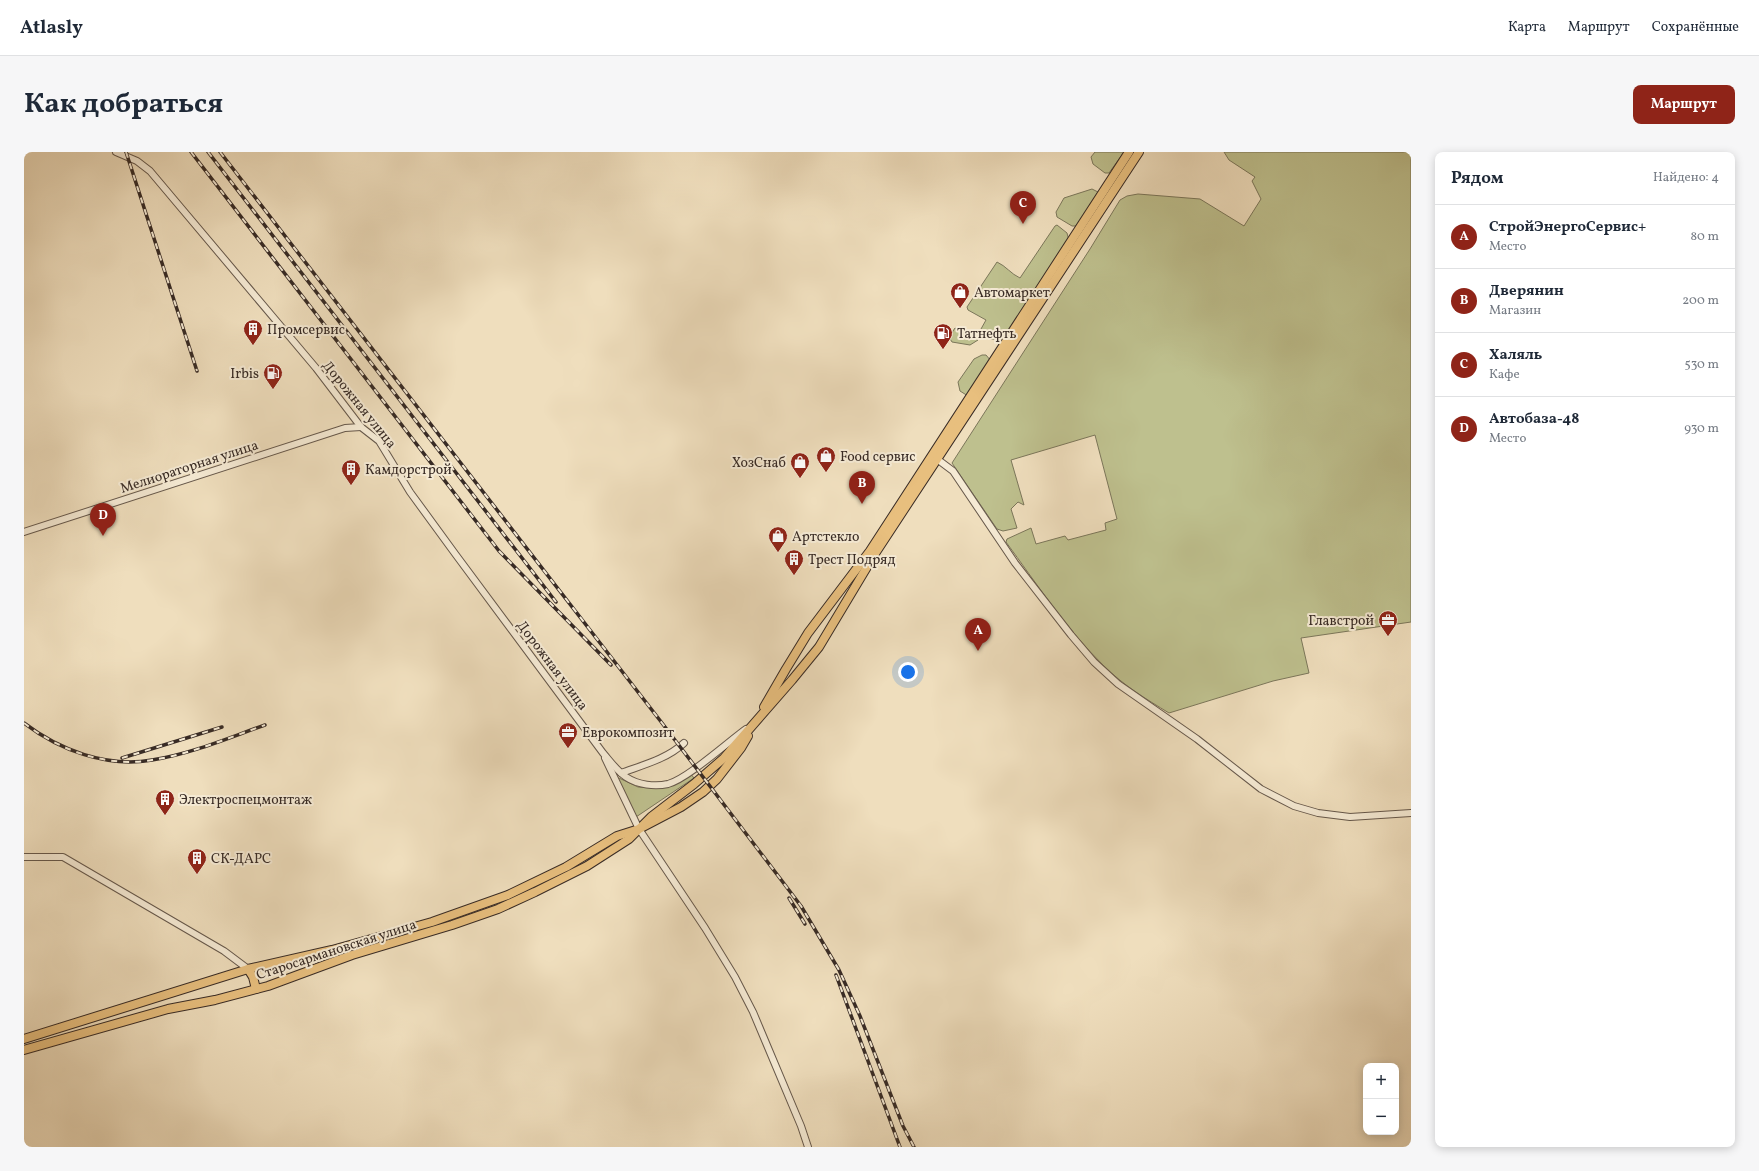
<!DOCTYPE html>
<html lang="ru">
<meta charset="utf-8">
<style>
:root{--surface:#fff;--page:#f6f6f7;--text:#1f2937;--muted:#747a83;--line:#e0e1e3;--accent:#8f2418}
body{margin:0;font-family:Vollkorn,serif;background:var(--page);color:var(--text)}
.controls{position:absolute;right:12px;bottom:12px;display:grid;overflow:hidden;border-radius:8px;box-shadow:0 2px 10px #0003}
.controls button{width:36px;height:36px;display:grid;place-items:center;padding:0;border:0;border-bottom:1px solid var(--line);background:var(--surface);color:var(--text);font:20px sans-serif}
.you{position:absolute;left:884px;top:520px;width:14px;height:14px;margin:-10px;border:3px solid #fff;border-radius:50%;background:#1a73e8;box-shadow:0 0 0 6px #1a73e833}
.badge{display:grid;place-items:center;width:26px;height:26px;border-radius:50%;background:var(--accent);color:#fff;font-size:13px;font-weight:700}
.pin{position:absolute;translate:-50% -33px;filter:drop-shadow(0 1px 2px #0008)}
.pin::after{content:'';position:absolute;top:21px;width:14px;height:12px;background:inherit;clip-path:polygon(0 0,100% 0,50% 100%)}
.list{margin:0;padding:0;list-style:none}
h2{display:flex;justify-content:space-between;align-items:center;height:52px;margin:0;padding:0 16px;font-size:17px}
h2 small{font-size:13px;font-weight:400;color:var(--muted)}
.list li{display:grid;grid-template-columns:26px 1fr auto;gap:12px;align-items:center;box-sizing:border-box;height:64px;padding:0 16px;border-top:1px solid var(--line)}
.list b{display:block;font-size:15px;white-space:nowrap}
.list p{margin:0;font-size:13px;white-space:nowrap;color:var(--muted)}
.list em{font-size:13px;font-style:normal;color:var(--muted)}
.map{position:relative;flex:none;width:1387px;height:995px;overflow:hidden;border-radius:8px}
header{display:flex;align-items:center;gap:24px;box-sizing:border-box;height:56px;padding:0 20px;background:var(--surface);border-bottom:1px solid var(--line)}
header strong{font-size:19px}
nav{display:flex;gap:22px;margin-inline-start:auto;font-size:14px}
.intro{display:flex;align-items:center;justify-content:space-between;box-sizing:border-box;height:96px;padding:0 24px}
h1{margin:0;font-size:28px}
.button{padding:10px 18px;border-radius:8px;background:var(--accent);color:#fff;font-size:14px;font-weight:700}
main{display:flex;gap:24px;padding:0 24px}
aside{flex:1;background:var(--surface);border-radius:8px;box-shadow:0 2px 10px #0003}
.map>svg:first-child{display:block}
.green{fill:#bec08e;stroke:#7b765a}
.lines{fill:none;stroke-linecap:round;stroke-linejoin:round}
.minor-casing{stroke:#66584b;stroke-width:8}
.major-casing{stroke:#382b25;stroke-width:10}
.minor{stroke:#f5ead4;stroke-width:6}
.major{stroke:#e8bf7e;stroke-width:8}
.rail-casing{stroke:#382b25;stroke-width:3.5}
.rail{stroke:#f5ead4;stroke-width:2;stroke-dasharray:6;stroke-linecap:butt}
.labels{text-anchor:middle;stroke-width:4;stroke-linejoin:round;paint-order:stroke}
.poi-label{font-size:14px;fill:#382b25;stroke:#f5ead4;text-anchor:start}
.street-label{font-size:14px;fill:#382b25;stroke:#f5ead4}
</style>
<header>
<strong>Atlasly</strong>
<nav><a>Карта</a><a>Маршрут</a><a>Сохранённые</a></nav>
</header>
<div class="intro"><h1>Как добраться</h1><a class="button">Маршрут</a></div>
<main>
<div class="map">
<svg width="1387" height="995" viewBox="0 0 1387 995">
<rect width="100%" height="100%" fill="#efdebd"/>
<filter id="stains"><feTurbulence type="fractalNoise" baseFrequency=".005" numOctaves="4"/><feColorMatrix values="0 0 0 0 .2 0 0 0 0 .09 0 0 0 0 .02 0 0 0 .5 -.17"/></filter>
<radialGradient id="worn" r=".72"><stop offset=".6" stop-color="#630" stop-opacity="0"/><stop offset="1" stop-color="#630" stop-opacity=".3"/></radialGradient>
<g class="green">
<path d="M1071 0H1100L1085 21H1081L1069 12 1067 5Z"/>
<path d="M1200 0H1387V470L1277 486 1285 521 1249 529 1145 561C1122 547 1099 533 1080 514 1044 479 1012 431 982 390L983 387 1007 376 1012 392 1041 384 1044 388 1082 378 1081 371 1093 367 1071 283 987 308 1000 353 994 350 987 357 993 376 979 379 973 377 928 311 1066 97 1096 48 1103 44 1114 42 1176 47 1220 74 1237 47 1228 29 1231 25 1205 8Z"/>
<path d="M1068 37 1074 40 1054 74H1048L1033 65 1032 60 1040 46Z"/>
<path d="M1033 73 1043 81 1045 89 983 181C974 189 968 189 958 183L957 177 962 168 944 158 943 155 973 110C982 114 987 122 996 126L1031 74Z"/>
<path d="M931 176 954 188 946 193 928 190 925 185Z"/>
<path d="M958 203H962L967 209 944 244 936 239 934 230 950 207Z"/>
<path d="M666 621 670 626 612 665 593 627 595 626 614 635 632 636Z"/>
</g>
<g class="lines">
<defs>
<g id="minor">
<path d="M92 0 113 9 126 19 292 216 337 275 355 289 386 340 432 403 579 601C586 609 593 619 602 625 614 633 631 635 644 632 663 627 704 590 722 577"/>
<path d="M913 307 929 319 991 411 1047 483 1070 510 1094 532 1173 587 1237 637 1270 654 1294 661 1326 665 1387 661"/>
<path d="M0 380 321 276 337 275"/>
<path d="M581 606 615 677 681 776 711 825 729 860 777 974 784 995"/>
<path d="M597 621C619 613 643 607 660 591"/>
<path d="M0 705H39L200 799 224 817"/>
</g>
<g id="major">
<path d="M740 555 762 517 784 481 846 399 1105 0"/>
<path d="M224 817 229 825 232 837"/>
<path d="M0 887 224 817 308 798 408 770 484 743 542 715 593 684 615 677 657 655 679 640 693 627 717 596 724 584"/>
<path d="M0 898 144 857 191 848 244 834 328 803 428 773 474 757 511 740 563 714 605 687 627 665 670 632 700 606 768 528 795 495 852 400 1115 0"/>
</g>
</defs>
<use href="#minor" class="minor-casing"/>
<use href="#major" class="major-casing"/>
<use href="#minor" class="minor"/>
<use href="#major" class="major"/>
<defs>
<g id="rail">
<path d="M102 0 173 219"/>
<path d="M167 0 475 399 587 513"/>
<path d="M184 0 532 450"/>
<path d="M196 0 638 571 777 754 815 818 836 864 879 974 890 995"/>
<path d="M0 571C35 598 83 616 128 608 167 602 204 586 241 573"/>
<path d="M98 606 198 575"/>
<path d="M765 746 781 772"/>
<path d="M812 823 876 995"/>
</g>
</defs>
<use href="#rail" class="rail-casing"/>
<use href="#rail" class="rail"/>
</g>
<defs>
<symbol id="shop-pin" viewBox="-11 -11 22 30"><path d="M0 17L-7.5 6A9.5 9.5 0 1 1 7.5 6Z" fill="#8f2418" stroke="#f5ead4"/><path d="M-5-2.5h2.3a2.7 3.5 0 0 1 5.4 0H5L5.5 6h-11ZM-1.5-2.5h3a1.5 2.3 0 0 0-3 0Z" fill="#fff"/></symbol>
<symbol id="building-pin" viewBox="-11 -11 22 30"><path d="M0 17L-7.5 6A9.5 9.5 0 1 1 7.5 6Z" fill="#8f2418" stroke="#f5ead4"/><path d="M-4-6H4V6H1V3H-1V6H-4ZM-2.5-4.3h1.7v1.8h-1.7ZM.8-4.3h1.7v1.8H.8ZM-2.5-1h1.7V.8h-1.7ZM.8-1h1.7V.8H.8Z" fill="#fff"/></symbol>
<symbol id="fuel-pin" viewBox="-11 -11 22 30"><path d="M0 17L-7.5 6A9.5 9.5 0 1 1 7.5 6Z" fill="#8f2418" stroke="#f5ead4"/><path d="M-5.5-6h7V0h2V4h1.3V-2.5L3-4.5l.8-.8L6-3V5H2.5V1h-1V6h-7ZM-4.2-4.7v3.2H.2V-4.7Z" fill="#fff"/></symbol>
<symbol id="office-pin" viewBox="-11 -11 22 30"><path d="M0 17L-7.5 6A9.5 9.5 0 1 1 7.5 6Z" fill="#8f2418" stroke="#f5ead4"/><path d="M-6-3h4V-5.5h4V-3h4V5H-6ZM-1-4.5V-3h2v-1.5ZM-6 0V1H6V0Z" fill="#fff"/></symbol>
</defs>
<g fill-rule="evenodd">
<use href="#shop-pin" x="925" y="129" width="22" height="30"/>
<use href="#building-pin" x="218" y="166" width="22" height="30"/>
<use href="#fuel-pin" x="908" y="170" width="22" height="30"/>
<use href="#fuel-pin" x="238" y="210" width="22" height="30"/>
<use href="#shop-pin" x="791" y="293" width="22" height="30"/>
<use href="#shop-pin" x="765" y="299" width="22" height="30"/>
<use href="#building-pin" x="316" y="306" width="22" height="30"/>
<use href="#shop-pin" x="743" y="373" width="22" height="30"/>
<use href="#building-pin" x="759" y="396" width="22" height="30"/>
<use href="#office-pin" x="1353" y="457" width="22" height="30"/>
<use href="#office-pin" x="533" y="569" width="22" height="30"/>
<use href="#building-pin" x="130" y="636" width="22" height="30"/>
<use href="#building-pin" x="162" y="695" width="22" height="30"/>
</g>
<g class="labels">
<g class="poi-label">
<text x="950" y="145">Автомаркет</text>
<text x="243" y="182">Промсервис</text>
<text x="933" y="186">Татнефть</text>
<text x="235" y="226" text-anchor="end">Irbis</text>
<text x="816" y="309">Food сервис</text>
<text x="762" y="315" text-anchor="end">ХозCнаб</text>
<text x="341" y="322">Камдорстрой</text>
<text x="768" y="389">Артстекло</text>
<text x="784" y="412">Трест Подряд</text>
<text x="1350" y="473" text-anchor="end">Главстрой</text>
<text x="558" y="585">Еврокомпозит</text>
<text x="155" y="652">Электроспецмонтаж</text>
<text x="187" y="711">СК-ДАРС</text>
</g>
<g class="street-label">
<text transform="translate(336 252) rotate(51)" y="5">Дорожная улица</text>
<text transform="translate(165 314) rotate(-18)" y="5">Мелиораторная улица</text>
<text transform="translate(529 513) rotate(53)" y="5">Дорожная улица</text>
<text transform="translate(312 797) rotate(-18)" y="5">Старосармановская улица</text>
</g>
</g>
<rect width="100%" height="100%" filter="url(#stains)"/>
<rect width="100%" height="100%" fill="url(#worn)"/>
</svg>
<div class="controls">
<button>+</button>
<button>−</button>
</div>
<div class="you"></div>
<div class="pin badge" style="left:954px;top:499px">A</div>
<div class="pin badge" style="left:838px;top:352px">B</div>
<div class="pin badge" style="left:999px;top:72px">C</div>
<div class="pin badge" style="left:79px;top:384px">D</div>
</div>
<aside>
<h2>Рядом<small>Найдено: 4</small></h2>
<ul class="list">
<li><span class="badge">A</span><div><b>СтройЭнергоСервис+</b><p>Место</p></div><em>80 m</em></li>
<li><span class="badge">B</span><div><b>Дверянин</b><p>Магазин</p></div><em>200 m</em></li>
<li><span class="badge">C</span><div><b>Халяль</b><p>Кафе</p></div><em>530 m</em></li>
<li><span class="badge">D</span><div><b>Автобаза-48</b><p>Место</p></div><em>930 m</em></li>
</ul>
</aside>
</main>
